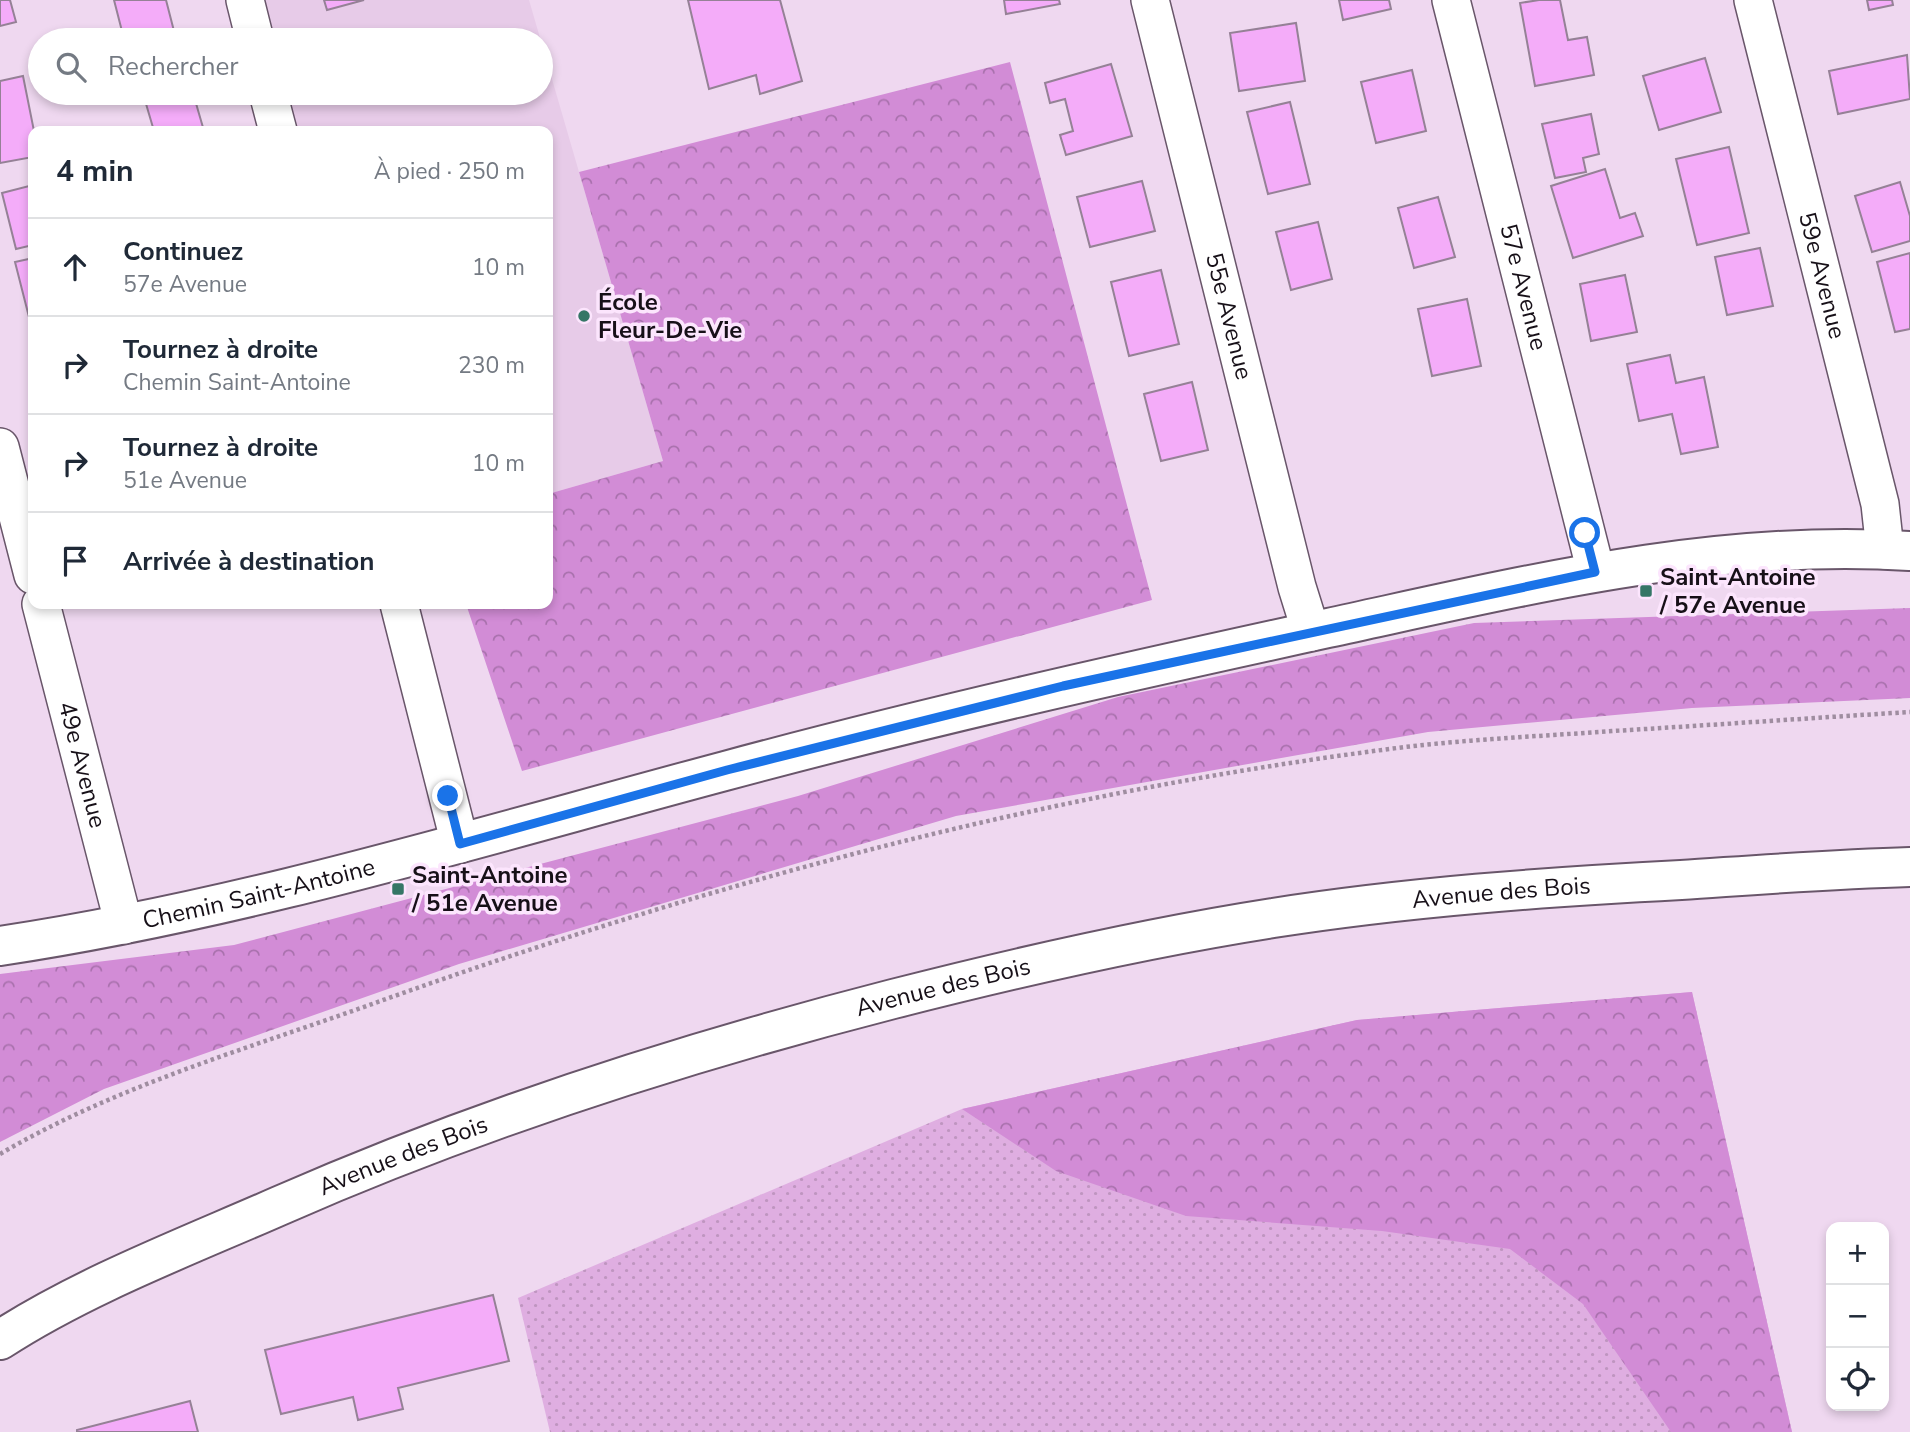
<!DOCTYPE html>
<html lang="fr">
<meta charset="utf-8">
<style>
:root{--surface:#fff;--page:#f2f2f3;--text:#1f2937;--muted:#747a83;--line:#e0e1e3}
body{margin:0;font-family:"Nunito Sans",sans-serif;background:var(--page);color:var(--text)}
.controls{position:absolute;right:21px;bottom:21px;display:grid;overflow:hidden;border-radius:14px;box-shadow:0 4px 10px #0003}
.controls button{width:63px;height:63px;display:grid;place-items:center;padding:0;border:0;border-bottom:2px solid var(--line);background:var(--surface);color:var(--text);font:35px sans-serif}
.stop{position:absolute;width:21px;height:21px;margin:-16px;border:5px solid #1a73e8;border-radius:50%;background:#fff}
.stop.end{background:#1a73e8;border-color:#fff;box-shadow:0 2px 7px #0008}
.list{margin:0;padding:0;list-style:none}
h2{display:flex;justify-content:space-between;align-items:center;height:91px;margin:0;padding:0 28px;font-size:30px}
h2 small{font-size:23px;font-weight:400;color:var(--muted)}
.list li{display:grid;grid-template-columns:46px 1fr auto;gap:21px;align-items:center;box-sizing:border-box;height:98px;padding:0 28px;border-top:2px solid var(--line)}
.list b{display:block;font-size:26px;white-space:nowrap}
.list p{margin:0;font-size:23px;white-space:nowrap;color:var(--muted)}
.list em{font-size:23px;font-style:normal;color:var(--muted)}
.icon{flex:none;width:38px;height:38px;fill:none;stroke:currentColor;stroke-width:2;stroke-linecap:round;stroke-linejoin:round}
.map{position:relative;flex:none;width:1910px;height:1432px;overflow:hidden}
.search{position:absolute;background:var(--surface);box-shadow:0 4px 10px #0003;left:28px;top:28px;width:525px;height:77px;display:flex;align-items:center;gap:18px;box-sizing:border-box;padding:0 24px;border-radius:38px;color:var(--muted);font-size:26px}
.panel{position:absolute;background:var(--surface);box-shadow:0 4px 10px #0003;left:28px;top:126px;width:525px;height:483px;border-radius:14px}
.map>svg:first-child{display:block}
.built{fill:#e7cbe8}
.grass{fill:url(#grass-dots)}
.forest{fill:url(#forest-crowns)}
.building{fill:#f4acf9;stroke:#958196;stroke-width:2}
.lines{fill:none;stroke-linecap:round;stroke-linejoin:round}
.street-casing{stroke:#69566a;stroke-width:40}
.secondary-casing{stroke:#69566a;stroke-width:42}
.primary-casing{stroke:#69566a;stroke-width:42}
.path{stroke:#9f8da0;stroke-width:4.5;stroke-dasharray:3.5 3.5;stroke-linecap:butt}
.street{stroke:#fff;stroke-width:37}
.secondary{stroke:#fff;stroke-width:38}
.primary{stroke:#fff;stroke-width:38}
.route{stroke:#1a73e8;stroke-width:9}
.poi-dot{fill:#357666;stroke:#fce5fd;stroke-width:2.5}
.labels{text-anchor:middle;stroke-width:7;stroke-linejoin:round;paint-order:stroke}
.street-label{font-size:24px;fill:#171018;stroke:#fce5fd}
.poi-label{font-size:24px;font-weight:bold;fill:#171018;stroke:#fce5fd;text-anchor:start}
</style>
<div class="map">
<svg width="1910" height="1432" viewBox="0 0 1910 1432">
<defs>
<pattern id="grass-dots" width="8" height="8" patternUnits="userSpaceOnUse" patternTransform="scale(1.75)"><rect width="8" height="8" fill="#dfaee1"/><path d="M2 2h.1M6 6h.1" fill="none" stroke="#bf95c0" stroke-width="1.8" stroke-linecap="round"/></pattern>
<pattern id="forest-crowns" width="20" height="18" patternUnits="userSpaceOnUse" patternTransform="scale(1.75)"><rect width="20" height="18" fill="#d28cd6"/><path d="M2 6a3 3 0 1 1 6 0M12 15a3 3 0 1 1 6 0" fill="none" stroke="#a971ad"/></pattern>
</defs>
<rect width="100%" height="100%" fill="#efd8f0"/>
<path class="built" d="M245 0H529L663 461 548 494V131H281L270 93H541V40H256Z"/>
<path class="grass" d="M1692 992 1792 1432H550L518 1298 962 1109 1357 1020Z"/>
<g class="forest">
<path d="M1010 62 1152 600 522 771 466 604H548V494L663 461 579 172Z"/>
<path d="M1910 608V698L1692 708 1428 732 956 816 459 964 104 1089 0 1142V974L234 945 798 796 1118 697 1474 623Z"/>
<path d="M1692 992 1792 1432H1671L1583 1304 1510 1249 1382 1231 1186 1216 1056 1171 962 1109 1357 1020Z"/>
</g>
<g class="building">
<path d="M0 0H10L16 22 0 26Z"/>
<path d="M114 0H166L175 35 154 40H133L132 37 124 39Z"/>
<path d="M324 0H364L327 10Z"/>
<path d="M688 0H780L802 81 760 94 756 75 709 89Z"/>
<path d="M1004 0H1059L1060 4 1006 14Z"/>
<path d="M1339 0H1389L1391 9 1343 20Z"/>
<path d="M1539 0H1560L1568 40 1587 37 1594 75 1535 86 1520 3Z"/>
<path d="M1867 0H1892L1893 5 1869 10Z"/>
<path d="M1296 23 1305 81 1239 91 1230 33Z"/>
<path d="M1907 55 1910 99 1838 114 1829 71Z"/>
<path d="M1705 58 1721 112 1659 130 1643 76Z"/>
<path d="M1111 64 1132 136 1066 155 1060 135 1073 131 1065 99 1050 103 1045 83Z"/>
<path d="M1412 70 1426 131 1376 143 1361 82Z"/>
<path d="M23 76 34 131 33 157 0 163V81Z"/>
<path d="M159 93H193L204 131H154L144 97Z"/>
<path d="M1290 102 1310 184 1268 194 1247 112Z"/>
<path d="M1591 114 1599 154 1583 158 1586 172 1555 178 1542 124Z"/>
<path d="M1729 147 1749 233 1697 245 1676 159Z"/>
<path d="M1605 169 1620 218 1635 213 1643 236 1573 258 1551 186Z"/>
<path d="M1142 181 1155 231 1090 247 1077 197Z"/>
<path d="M1900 182 1910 216V241L1872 252 1855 196Z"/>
<path d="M33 185V245L16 249 2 193Z"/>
<path d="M1438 197 1455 257 1414 268 1398 208Z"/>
<path d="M1318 222 1332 279 1291 290 1276 232Z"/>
<path d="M1760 248 1773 306 1727 315 1715 257Z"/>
<path d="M1910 253V329L1895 332 1877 262Z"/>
<path d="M33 258V320L30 321 15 262Z"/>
<path d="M1161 270 1179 344 1129 356 1111 282Z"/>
<path d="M1625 275 1637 332 1591 341 1580 284Z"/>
<path d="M1467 299 1481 366 1432 376 1418 309Z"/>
<path d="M1670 355 1676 383 1704 377 1718 447 1681 454 1672 414 1639 421 1627 364Z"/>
<path d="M1192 382 1208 450 1161 461 1144 394Z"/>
<path d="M493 1295 509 1361 398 1388 403 1409 358 1420 353 1397 281 1414 265 1350Z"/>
<path d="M190 1401 198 1432H77V1430Z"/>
</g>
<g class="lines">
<defs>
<g id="street">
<path d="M245 0 255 40"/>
<path id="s1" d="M1150 0 1297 587 1311 632"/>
<path id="s2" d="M1451 0 1596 572"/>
<path id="s3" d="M1753 0 1880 504 1885 550"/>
<path d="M268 93 278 131"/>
<path d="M0 447 33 575"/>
<path id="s4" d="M41 604 124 925"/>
<path d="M399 604 460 844"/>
</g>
<g id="secondary">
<path id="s5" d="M0 946C246 909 485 835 725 771 925 717 1126 672 1328 628 1519 587 1713 538 1910 551"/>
</g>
<g id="primary">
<path id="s6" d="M0 1340C83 1286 188 1246 279 1206 477 1119 683 1053 893 999 1018 967 1145 938 1273 918 1408 897 1545 887 1681 880 1757 875 1834 869 1910 867"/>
</g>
</defs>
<use href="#street" class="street-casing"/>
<use href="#secondary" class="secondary-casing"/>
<use href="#primary" class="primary-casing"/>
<path class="path" d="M0 1154C119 1084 257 1046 386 999 720 880 1053 791 1405 747 1474 739 1544 736 1613 731 1712 725 1811 718 1910 712"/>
<use href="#street" class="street"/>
<use href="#secondary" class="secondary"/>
<use href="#primary" class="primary"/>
</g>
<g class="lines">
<path class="route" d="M448 796 460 844 727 770 1063 686 1595 572 1585 533"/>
</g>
<g class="poi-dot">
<circle cx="584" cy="316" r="7"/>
<rect x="1639" y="584" width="14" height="14" rx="3.5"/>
<rect x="391" y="882" width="14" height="14" rx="3.5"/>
</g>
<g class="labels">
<g class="street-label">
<text dy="8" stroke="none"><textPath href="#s3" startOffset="284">59e Avenue</textPath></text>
<text dy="8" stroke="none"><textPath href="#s2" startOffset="296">57e Avenue</textPath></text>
<text dy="8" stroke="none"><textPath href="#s1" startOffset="326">55e Avenue</textPath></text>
<text dy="8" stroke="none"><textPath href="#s4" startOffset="166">49e Avenue</textPath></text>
<text dy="8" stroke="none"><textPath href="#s5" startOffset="264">Chemin Saint-Antoine</textPath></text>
<text dy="8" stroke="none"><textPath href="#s6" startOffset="1577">Avenue des Bois</textPath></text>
<text dy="8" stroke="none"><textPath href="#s6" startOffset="1010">Avenue des Bois</textPath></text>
<text dy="8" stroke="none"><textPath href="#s6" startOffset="444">Avenue des Bois</textPath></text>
</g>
<g class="poi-label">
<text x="598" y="310">École<tspan x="598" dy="28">Fleur-De-Vie</tspan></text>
<text x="1660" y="585">Saint-Antoine<tspan x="1660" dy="28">/ 57e Avenue</tspan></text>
<text x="412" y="883">Saint-Antoine<tspan x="412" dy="28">/ 51e Avenue</tspan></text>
</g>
</g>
</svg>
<div class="controls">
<button>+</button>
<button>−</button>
<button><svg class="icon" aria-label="locate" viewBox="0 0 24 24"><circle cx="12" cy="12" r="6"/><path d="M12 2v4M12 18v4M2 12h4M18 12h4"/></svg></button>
</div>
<div class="stop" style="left:1585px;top:533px"></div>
<div class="stop end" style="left:448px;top:796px"></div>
<div class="search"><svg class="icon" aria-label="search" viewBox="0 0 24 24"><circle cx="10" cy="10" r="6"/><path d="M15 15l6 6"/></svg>Rechercher</div>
<section class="panel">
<h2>4 min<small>À pied · 250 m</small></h2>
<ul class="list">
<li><svg class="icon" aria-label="ahead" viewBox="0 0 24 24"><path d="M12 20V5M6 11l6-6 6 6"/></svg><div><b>Continuez</b><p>57e Avenue</p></div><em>10 m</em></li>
<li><svg class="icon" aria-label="right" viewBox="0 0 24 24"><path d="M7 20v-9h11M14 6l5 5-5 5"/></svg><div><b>Tournez à droite</b><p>Chemin Saint-Antoine</p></div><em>230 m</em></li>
<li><svg class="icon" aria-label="right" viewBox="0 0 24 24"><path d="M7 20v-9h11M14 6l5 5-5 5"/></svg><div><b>Tournez à droite</b><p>51e Avenue</p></div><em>10 m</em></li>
<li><svg class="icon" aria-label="arrive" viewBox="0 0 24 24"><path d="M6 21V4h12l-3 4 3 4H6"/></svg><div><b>Arrivée à destination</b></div></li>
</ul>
</section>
</div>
